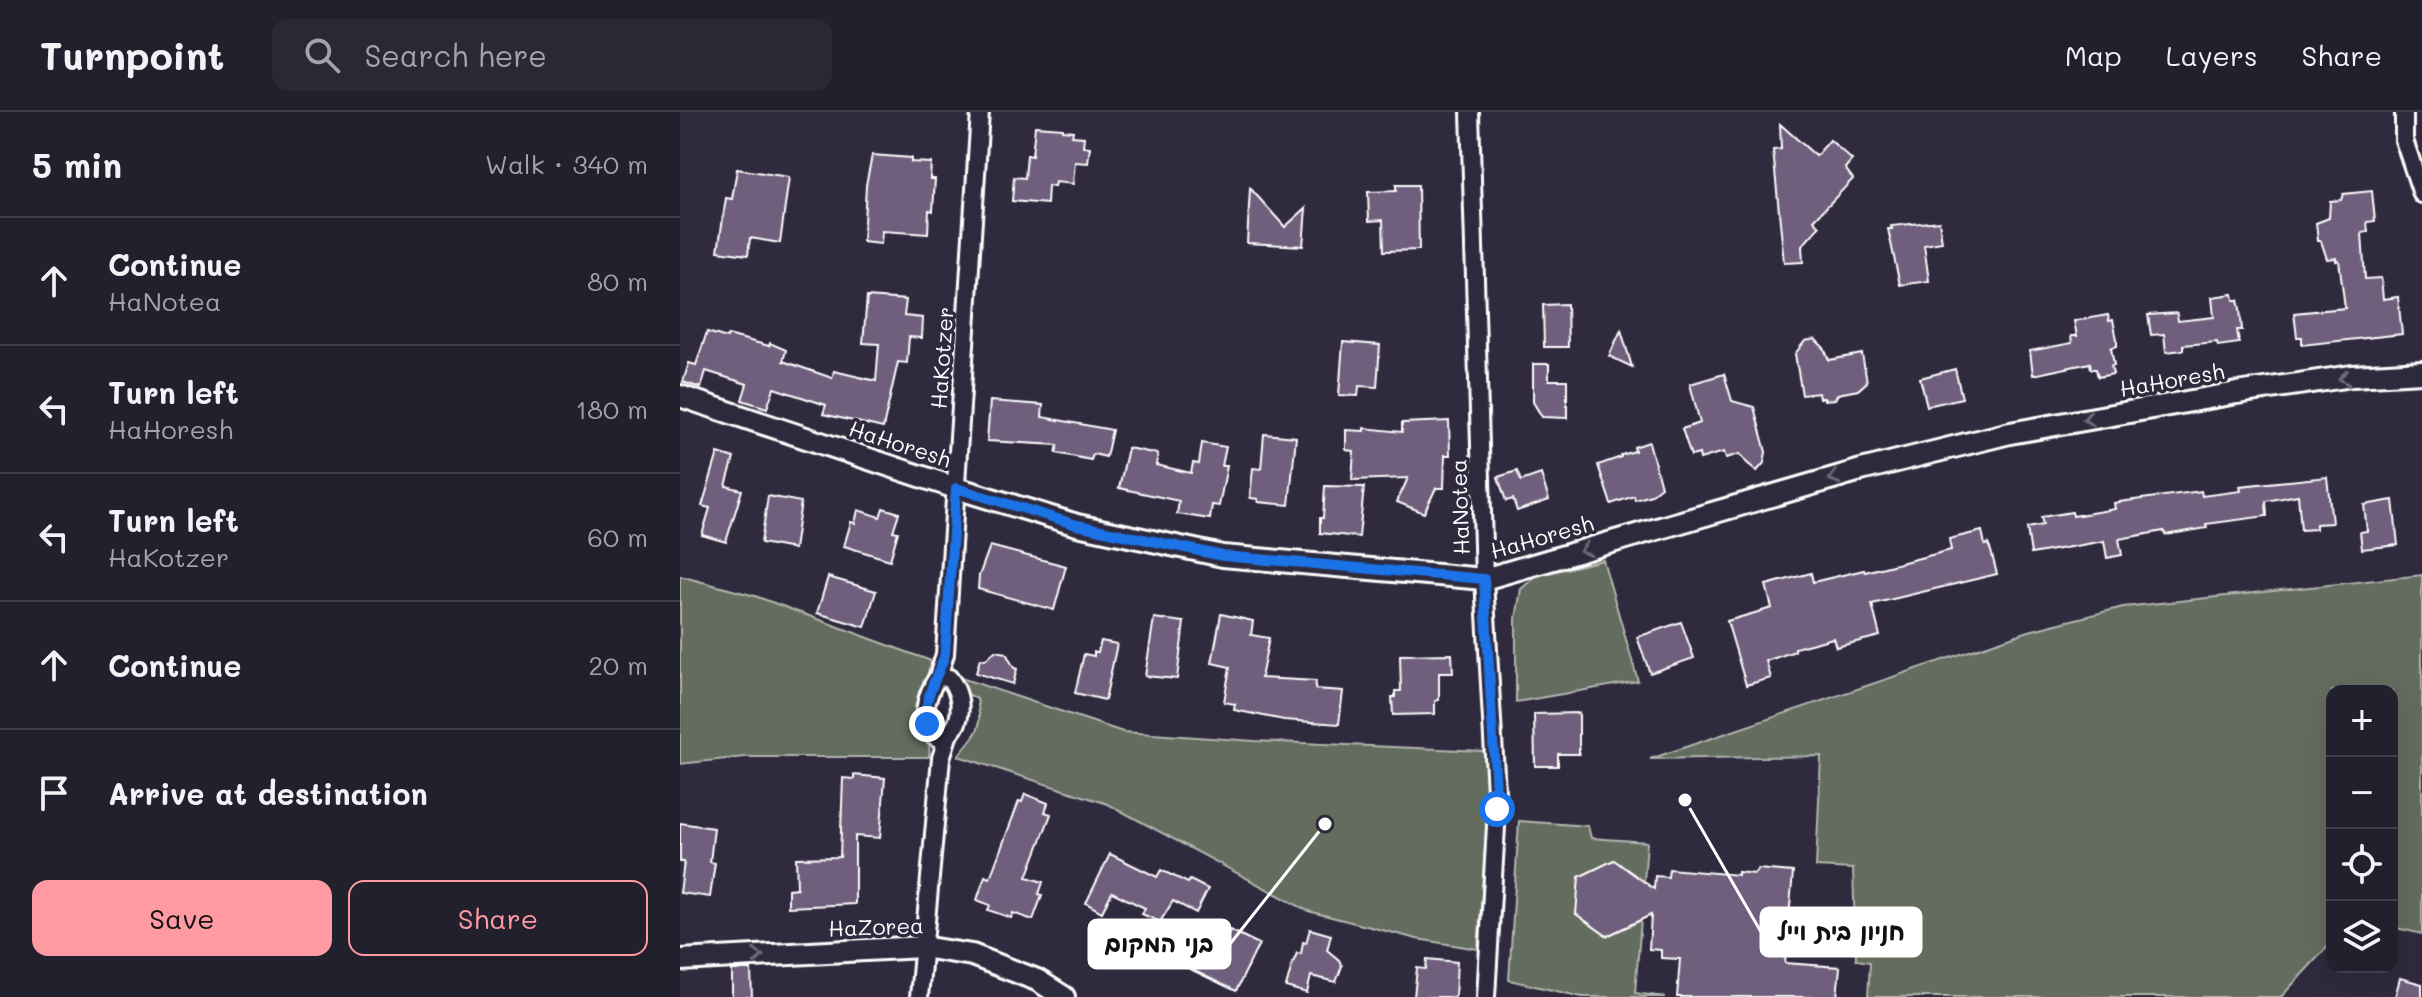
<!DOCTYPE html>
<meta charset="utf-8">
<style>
:root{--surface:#23202e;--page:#2b2836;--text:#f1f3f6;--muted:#a3a3aa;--line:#403e4a;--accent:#ff9aa2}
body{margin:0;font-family:Mali,"Playpen Sans Hebrew",sans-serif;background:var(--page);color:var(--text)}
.controls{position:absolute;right:24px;bottom:24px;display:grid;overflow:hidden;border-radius:16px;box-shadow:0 8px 32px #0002}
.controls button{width:72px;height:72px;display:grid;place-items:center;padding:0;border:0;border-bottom:2px solid var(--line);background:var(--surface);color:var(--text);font:40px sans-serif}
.stop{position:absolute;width:24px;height:24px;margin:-18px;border:6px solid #1a73e8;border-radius:50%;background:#fff}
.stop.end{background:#1a73e8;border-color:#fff;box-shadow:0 2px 8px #0008}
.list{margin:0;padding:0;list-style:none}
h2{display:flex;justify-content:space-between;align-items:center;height:104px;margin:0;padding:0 32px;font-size:34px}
h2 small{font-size:26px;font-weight:400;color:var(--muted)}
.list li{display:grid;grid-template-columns:52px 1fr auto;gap:24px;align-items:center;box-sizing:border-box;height:128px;padding:0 32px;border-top:2px solid var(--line)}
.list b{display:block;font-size:30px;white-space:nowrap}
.list p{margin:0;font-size:26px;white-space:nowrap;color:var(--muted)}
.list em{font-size:26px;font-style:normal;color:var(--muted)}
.actions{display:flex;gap:16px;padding:24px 32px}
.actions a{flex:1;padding:18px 0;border:2px solid var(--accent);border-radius:16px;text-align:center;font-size:28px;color:var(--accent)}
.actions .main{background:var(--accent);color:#111}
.icon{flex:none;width:44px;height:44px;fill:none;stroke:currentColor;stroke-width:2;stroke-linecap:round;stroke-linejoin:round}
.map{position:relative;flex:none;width:1742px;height:885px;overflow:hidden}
header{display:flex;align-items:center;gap:48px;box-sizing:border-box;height:112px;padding:0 40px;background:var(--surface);border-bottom:2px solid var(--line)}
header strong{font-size:38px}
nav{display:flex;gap:44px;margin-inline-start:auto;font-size:28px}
.search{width:560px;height:72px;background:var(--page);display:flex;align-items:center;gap:20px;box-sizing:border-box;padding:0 28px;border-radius:16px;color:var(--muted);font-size:30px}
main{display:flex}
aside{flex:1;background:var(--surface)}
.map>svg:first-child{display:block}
.green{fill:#646c5f;stroke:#b2b6af;stroke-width:2}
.building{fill:#6f5f7b;stroke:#fff;stroke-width:2}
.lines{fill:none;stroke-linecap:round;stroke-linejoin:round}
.minor-casing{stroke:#fff;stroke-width:22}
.tertiary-casing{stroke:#fff;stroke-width:26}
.minor{stroke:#2f2a3d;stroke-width:16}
.tertiary{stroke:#2f2a3d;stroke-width:20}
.oneway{stroke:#6d6a77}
.route{stroke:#1a73e8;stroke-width:10}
.labels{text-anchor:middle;stroke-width:7;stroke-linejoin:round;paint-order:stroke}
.street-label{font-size:22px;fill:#fff;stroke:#2f2a3d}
.leader{fill:none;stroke:#fff;stroke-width:3}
.callout-dot{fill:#fff;stroke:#2f2a3d;stroke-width:3}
.callout{fill:#fff;stroke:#fff;stroke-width:3}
.callout-label{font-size:24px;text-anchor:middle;font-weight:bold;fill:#111}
</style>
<header>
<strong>Turnpoint</strong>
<div class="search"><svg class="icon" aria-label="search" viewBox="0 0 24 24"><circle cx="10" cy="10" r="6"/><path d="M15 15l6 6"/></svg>Search here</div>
<nav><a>Map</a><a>Layers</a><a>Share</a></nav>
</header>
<main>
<aside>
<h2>5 min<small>Walk · 340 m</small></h2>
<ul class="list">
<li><svg class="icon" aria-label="ahead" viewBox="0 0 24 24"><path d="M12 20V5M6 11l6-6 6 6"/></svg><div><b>Continue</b><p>HaNotea</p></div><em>80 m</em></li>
<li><svg class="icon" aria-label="left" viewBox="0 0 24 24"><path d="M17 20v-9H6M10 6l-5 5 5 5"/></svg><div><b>Turn left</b><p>HaHoresh</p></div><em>180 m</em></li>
<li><svg class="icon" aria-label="left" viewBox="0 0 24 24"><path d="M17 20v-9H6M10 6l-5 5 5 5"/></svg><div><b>Turn left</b><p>HaKotzer</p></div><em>60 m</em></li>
<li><svg class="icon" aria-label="ahead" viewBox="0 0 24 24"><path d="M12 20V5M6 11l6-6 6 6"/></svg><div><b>Continue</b></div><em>20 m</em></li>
<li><svg class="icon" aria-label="arrive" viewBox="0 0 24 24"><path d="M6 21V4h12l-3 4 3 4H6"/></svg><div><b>Arrive at destination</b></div></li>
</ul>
<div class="actions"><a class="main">Save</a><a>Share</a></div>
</aside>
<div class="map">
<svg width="1742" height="885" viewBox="0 0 1742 885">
<rect width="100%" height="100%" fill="#2f2a3d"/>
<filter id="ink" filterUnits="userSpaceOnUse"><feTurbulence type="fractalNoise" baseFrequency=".0125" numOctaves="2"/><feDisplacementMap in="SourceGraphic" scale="16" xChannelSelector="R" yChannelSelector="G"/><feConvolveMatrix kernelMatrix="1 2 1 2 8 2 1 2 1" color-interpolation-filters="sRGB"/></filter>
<g filter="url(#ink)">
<g class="green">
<path d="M923 448 958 569 836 590V506L841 477 856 464Z"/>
<path d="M1742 463V822L1712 815V579H1652V830L1601 885H1188L1190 850 1176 848 1173 757 1136 755 1141 644 970 647 1349 519 1443 495Z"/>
<path d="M0 464 75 484 251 549C248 566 237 582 240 600 242 615 252 630 249 645H65L0 652Z"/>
<path d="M281 566 443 620 575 629 804 639 808 695 798 837 737 827 628 799 428 692 278 644C298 618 303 621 297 587L286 581Z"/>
<path d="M839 709 908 714 911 726 967 730 964 770 896 802 927 824 961 808 955 881 985 885H902L829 868Z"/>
</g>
<g class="building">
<path d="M1100 12 1136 44 1150 28 1172 48 1165 56 1173 67 1134 108 1140 114 1122 134 1123 150 1104 151 1093 38 1101 37Z"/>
<path d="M355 14 382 16V18L393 19 392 24 404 25 403 34 410 35 408 51 395 50 393 72 375 70 374 75 368 74 367 92 332 89 334 65 345 66 347 43 352 44Z"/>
<path d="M192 43 231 46V50L251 51 250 67H255L253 99 249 98 248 122 202 119 201 132 183 130 186 73Z"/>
<path d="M57 57 109 65 100 131 70 126 68 143 38 139 46 86 52 87Z"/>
<path d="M716 73H738L739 138 704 139 703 108 689 109 688 80 716 79Z"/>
<path d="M570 76 605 115 626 96 623 134 567 131Z"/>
<path d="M1692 79 1695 109 1687 110 1688 120 1682 121 1685 167 1701 166 1703 187 1718 185 1722 222 1622 233V225H1617L1614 201 1665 196 1659 148 1656 149V146L1647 147 1641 129H1638L1636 111 1649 106 1650 89 1661 88 1663 82Z"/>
<path d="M1259 109 1262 130 1244 133 1249 169 1220 173 1208 117H1212L1211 114Z"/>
<path d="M1553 182 1554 188H1558L1560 197 1562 218H1557L1559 231 1538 234 1537 230 1503 233V238L1486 240 1484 222 1471 223 1468 203 1497 201 1498 209 1534 205 1532 185Z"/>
<path d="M187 185 226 188 224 204 243 206 242 226 229 225 227 251 218 250 203 316 143 302 146 293 94 276 87 296 62 288 67 272 26 259 21 276 3 270 9 251 16 253 27 220 47 226 48 223 89 234 90 231 106 238 103 249 152 266 154 259 196 269 199 232 183 231Z"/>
<path d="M887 192 888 235H864L863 193Z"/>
<path d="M1428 203 1429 209 1433 208 1437 227V234L1431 236 1434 253 1431 254 1433 262 1418 265 1416 257H1411L1410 251 1353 263 1350 239 1392 231 1391 224H1397L1394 209Z"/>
<path d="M941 218 952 255 929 244Z"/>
<path d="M1135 227 1144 236 1149 248 1182 242 1187 270 1178 278 1158 282 1155 287 1144 288V286H1139L1138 281 1122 283 1115 242 1125 229Z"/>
<path d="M663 230 700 233 697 275 679 274 678 284 659 283Z"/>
<path d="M853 252H869V268H887V306L862 305 853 290Z"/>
<path d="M1275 257 1282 286 1247 294 1240 266Z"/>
<path d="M1044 262 1052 289 1074 295 1086 340 1084 351 1077 359 1067 351 1060 342 1046 346 1044 340 1020 347 1019 342 1011 344 1002 317 1020 311 1010 272Z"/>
<path d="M310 289 363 293 362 305 432 318 426 345 413 342 411 348 376 341 378 333 307 329Z"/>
<path d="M769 309 770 343H765L764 376H756L744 401 717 390 728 366 672 368 674 339 666 338V318L684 319V316L722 320V311Z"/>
<path d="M584 322 616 325 609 393 578 390V387L570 386 573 356 581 357Z"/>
<path d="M969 330 981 375 971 383 955 388 954 384 931 392 918 353 941 345V343L955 339 954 335Z"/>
<path d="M522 331 546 335 542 354H547L539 394 532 393 530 407 497 402 499 389 439 376 448 336 478 342 476 353 511 361 513 351 519 352Z"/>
<path d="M38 341 54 346 46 374 62 378 46 430 22 423 30 396 22 394Z"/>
<path d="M837 359 841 369 861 362 869 388 837 399 833 387 826 389 818 365Z"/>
<path d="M1647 365 1652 411 1636 412V417L1621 418 1618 383 1586 389 1587 404 1526 412 1527 416 1485 423 1484 419 1439 427 1442 443 1427 446 1424 429 1351 442 1347 416 1363 413 1361 405 1392 400 1393 404 1435 397 1434 391 1439 390 1521 379 1522 384 1561 379 1560 374Z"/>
<path d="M645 374 684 375 679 425 640 421V406H643Z"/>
<path d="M88 384 121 390 114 437 81 431Z"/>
<path d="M1713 388 1718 433 1682 437 1680 420 1687 419 1684 393Z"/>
<path d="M203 396 219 401 213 419 218 420 210 448 164 434 171 410 175 411 178 398 200 405Z"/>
<path d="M1302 419 1305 433 1308 432 1311 439 1317 462 1192 492 1200 524 1156 535 1153 526 1115 536V539L1086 549 1091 566 1066 573 1047 509 1092 496 1086 473 1131 461 1133 470 1184 458 1185 460 1271 438 1269 427Z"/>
<path d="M310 434 386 454 374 498 298 477 299 464Z"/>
<path d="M148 465 196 479 185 515 137 501Z"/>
<path d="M541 502 573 509 571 523 589 526 581 566 636 569 635 577 663 579 659 612 604 608 554 598 555 592 544 590 550 555 532 551Z"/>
<path d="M474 506 504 510 497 567 465 564Z"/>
<path d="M1001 510 1014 546 970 561 957 525Z"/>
<path d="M421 529 437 532 425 588 395 581 404 542 414 544V540H418Z"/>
<path d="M315 539 326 541 334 556 337 557 333 572 296 561 300 547 305 548Z"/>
<path d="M772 542 773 561H759V588L755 589V602L713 603 712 585H715V579H721L720 543Z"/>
<path d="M899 601V642H878V654H855L854 602Z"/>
<path d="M174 663 205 666 200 726 175 724V792L108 795V777L117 776 116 746 160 745 163 666 174 667Z"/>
<path d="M345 682 368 691 365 700 371 702 347 765 363 770 359 782 362 783 353 808 333 801 331 806 308 798 310 793 297 788 305 764 310 766 339 689 342 690Z"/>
<path d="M0 711 34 716 30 750 35 751 30 785 0 781 4 750H0Z"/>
<path d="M430 742 477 765 481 758 508 771 510 768 528 777 516 801 493 789 480 810 462 802 465 796 432 780 422 800 406 791Z"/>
<path d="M934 748 974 777 975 764 988 765 989 757 1058 763V760L1074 762 1078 757 1113 760 1105 851 1160 855 1157 885H997L1000 847 981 846V838L969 837 971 803 927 824 896 802 899 765Z"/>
<path d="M630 817 651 823 647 838 659 848 662 854 656 870 631 864 627 881 606 875 612 853 617 841 621 842 623 830 626 831Z"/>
<path d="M550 818 579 832 556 879 508 856 524 823 543 832Z"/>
<path d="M747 847 777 850 775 885H734L737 856 746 857Z"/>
<path d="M52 858H71L72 885H52Z"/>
<path d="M1720 866 1742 872V885H1715Z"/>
</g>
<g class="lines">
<defs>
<g id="minor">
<path d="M790 0 804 467 817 697 806 885"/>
<path d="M1724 0V28L1742 82"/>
<path d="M258 565 265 542 300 0"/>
<path d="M258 565 269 566C284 584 285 616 261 627 235 619 246 581 258 565Z"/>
<path d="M239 885 261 646 268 624"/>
</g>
<g id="tertiary">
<path d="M0 284 276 376 397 413 543 444 804 467 1181 358 1330 321 1557 281 1672 264 1742 260"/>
<path d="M0 848 242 835 292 843 357 868 384 885"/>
</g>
</defs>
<use href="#minor" class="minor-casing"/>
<use href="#tertiary" class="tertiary-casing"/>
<use href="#minor" class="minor"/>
<use href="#tertiary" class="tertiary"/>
</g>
<defs><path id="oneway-chevron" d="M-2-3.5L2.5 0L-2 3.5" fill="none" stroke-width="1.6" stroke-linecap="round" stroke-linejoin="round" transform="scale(2)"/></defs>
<g class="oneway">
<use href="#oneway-chevron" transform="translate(1664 266) rotate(174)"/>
<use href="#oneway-chevron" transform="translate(1408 307) rotate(170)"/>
<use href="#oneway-chevron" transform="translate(1154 366) rotate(164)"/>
<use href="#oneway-chevron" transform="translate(905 438) rotate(164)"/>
<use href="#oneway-chevron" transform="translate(78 844) rotate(-3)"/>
</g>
</g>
<g class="lines" filter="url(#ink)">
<path class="route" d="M247 612C242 585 258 566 265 542L276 376 397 413 543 444 804 467 817 697"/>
</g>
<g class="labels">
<g class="street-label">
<text transform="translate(262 246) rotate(-86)" y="8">HaKotzer</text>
<text transform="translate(1492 268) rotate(-10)" y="8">HaHoresh</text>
<text transform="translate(220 332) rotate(18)" y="8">HaHoresh</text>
<text transform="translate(780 395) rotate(-92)" y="8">HaNotea</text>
<text transform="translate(862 425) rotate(-16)" y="8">HaHoresh</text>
<text transform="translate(196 815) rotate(-2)" y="8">HaZorea</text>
</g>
</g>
<path class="leader" d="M1005 688L1081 820M645 712L550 832"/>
<g class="callout-dot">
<circle cx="1005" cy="688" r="8"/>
<circle cx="645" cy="712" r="8"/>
</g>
<g class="callout">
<rect x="1081" y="796" width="160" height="48" rx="8"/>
<rect x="409" y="808" width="141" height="48" rx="8"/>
</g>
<g class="callout-label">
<text x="1161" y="828">חניון בית וייל</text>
<text x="479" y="840">בני המקום</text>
</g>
</svg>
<div class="controls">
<button>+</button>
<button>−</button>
<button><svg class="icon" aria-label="locate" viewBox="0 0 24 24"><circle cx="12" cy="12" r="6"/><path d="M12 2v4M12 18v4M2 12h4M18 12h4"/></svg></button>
<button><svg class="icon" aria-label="layers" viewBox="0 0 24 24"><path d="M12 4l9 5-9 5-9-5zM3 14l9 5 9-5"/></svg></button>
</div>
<div class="stop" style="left:817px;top:697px"></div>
<div class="stop end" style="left:247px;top:612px"></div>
</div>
</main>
